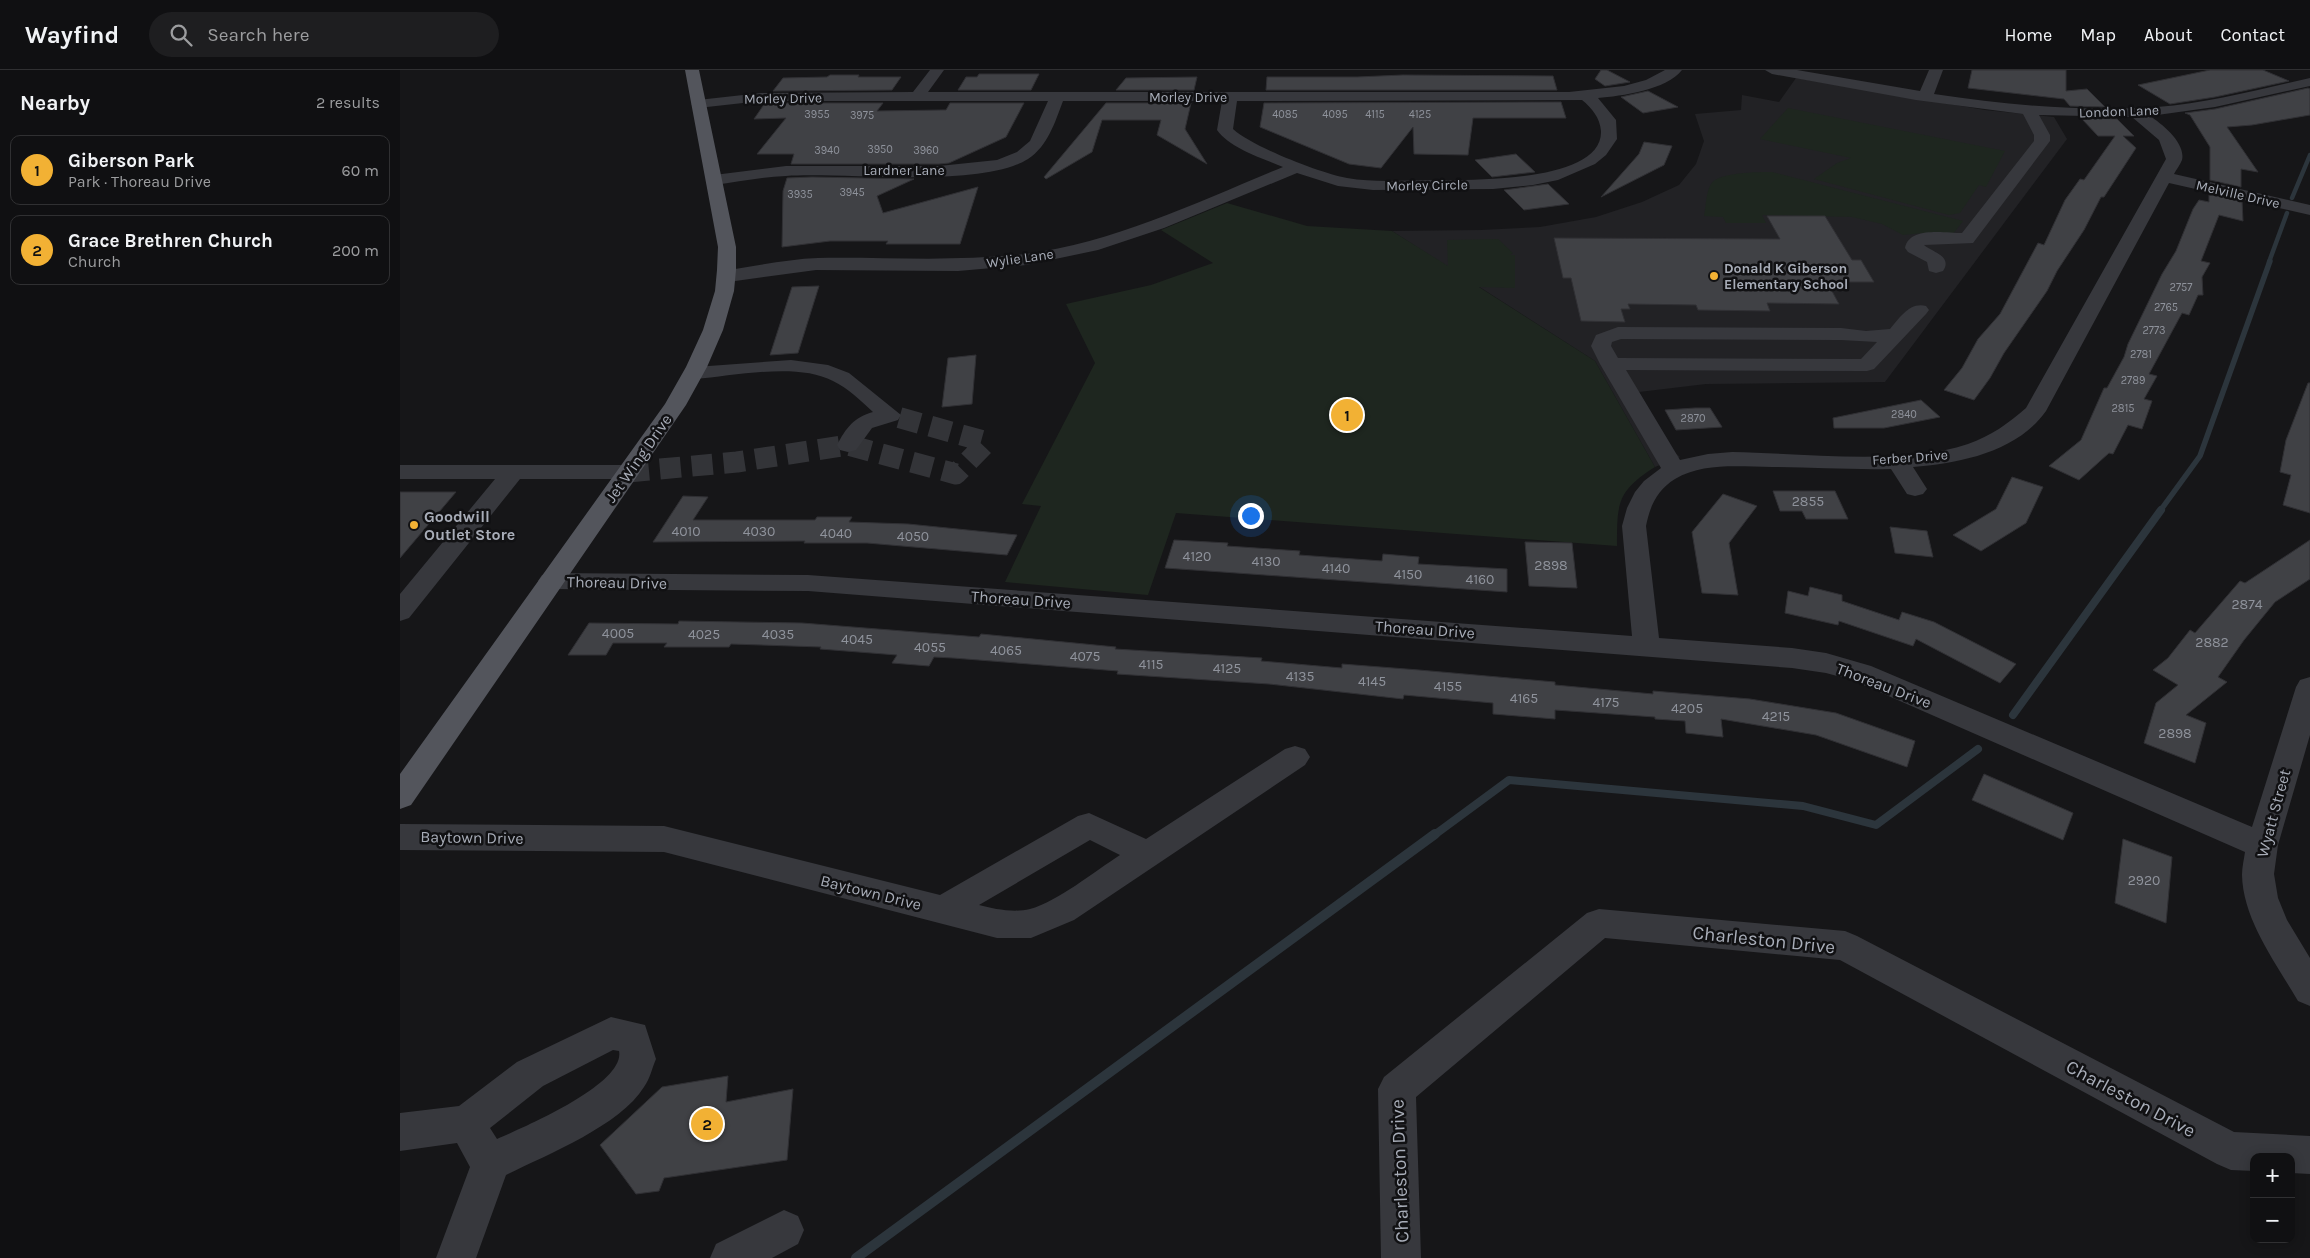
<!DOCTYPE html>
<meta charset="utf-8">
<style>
:root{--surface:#101012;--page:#1e1e20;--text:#f1f3f6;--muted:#9c9d9f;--line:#303032;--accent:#f2b134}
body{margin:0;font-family:Karla,sans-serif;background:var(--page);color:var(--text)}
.controls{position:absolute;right:15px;bottom:15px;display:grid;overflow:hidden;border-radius:10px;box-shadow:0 2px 12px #0003}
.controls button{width:45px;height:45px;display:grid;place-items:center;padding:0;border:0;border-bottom:1px solid var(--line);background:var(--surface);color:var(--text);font:25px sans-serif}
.you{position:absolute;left:850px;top:445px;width:18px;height:18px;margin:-12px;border:4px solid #fff;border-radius:50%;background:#1a73e8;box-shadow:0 0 0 8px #1a73e833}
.badge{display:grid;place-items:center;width:32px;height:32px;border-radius:50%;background:var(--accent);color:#111;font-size:16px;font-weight:700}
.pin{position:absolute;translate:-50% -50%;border:2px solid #fff;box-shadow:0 1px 5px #0006}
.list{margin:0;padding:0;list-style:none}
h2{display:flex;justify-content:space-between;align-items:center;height:65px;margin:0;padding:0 20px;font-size:21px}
h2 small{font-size:16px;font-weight:400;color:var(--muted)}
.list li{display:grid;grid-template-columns:32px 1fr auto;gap:15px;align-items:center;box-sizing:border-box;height:70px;margin:0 10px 10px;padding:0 10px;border:1px solid var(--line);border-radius:10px}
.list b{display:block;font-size:19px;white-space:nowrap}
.list p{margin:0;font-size:16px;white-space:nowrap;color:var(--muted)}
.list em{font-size:16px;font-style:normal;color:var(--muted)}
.icon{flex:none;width:28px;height:28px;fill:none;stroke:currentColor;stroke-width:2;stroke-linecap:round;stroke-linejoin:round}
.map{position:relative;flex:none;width:1910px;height:1188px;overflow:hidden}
header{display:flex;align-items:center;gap:30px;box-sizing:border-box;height:70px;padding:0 25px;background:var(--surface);border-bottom:1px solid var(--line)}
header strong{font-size:24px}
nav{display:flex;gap:28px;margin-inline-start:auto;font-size:18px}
.search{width:350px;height:45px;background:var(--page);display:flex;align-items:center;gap:12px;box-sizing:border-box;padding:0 18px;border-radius:28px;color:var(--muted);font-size:19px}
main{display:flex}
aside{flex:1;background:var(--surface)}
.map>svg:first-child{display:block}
.built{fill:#222225}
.green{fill:#1e261f}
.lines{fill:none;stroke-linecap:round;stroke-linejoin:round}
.stream-far3{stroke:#2c353c;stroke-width:4.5}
.stream-far2{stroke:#2c353c;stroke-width:5.5}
.stream-far1{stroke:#2c353c;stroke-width:8}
.stream{stroke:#2c353c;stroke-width:10}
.building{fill:#404145;stroke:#303034}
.minor-tunnel{stroke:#333438;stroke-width:21;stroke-dasharray:21 11;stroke-linecap:butt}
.minor{fill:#37383d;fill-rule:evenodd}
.major{fill:#53555c;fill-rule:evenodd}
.poi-dot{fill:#f2b134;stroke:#111113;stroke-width:2}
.labels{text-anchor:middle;stroke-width:5;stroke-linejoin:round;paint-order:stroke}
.far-number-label{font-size:11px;fill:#8e929b}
.far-street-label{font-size:14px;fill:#a8adb8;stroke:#111113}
.far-poi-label{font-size:14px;font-weight:bold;fill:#a8adb8;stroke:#111113;text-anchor:start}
.number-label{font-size:14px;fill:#8e929b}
.street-label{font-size:16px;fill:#a8adb8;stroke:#111113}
.poi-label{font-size:16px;font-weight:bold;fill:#a8adb8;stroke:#111113;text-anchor:start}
.near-street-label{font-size:19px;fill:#a8adb8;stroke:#111113}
</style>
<header>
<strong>Wayfind</strong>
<div class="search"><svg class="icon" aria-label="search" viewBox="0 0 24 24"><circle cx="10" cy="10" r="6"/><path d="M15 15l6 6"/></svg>Search here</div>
<nav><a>Home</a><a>Map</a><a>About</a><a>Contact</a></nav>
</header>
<main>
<aside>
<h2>Nearby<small>2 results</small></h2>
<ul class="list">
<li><span class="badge">1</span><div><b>Giberson Park</b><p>Park · Thoreau Drive</p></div><em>60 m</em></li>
<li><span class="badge">2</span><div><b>Grace Brethren Church</b><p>Church</p></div><em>200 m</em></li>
</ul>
</aside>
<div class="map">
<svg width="1910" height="1188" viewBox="0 0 1910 1188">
<rect width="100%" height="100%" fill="#161618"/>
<path class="built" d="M1396 8 1585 40 1654 47 1667 69 1485 312 1306 314 1239 322 1273 381 1280 387 1255 397 1195 291 992 161 1081 160 1140 157 1196 147 1242 132 1279 115 1296 94 1304 71 1295 44 1341 40 1342 25 1379 32Z"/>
<g class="green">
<path d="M1388 38 1605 81 1586 117 1579 115 1560 143 1549 145 1414 109 1437 93 1451 88 1360 69Z"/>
<path d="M1372 102 1563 151 1553 164 1523 163 1503 165 1482 154 1452 147 1362 145 1366 153H1326L1323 147 1304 146C1306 137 1306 122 1311 114 1318 102 1358 102 1372 102Z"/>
<path d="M827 133 907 156 992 161 1048 196 1047 170 1098 169 1113 183 1110 185H1115V218L1079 217 1195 291 1255 397C1217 421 1217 433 1217 476L776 443 748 525 605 512 641 436 622 434 695 293 666 234 751 215 813 193 761 160Z"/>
</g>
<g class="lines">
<g class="stream-far3">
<path d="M1892 128 1910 85"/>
<path d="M1869 192 1887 143"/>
</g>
<path class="stream-far2" d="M1760 441 1800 386 1870 191"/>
<g class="stream-far1">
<path d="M1613 645 1761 440"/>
<path d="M1033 766 1109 710 1403 736 1476 755 1578 679"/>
</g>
<path class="stream" d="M456 1188 1035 764"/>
</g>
<g class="building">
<path d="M1201 0H1207L1230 12 1205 16 1195 9Z"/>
<path d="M1572 0H1666V21L1687 19 1705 37 1670 36 1664 29 1568 18Z"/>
<path d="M1810 0H1863L1889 11 1815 27 1770 34 1738 15Z"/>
<path d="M579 4H639L631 20H558L566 7H577Z"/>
<path d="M430 5H459L458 7H501L492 20 373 21 383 8 427 7Z"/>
<path d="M1003 5 1153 6 1157 20H866L867 7H957Z"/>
<path d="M797 7 794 20H716L726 8Z"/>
<path d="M1908 18 1910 19V45L1852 55 1827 57 1858 102 1841 99V117L1810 110V77L1790 45 1785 43 1815 39Z"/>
<path d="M1248 21 1278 37 1243 43 1221 27Z"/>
<path d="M1161 32 1166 48H1073L1068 85 1014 84 1013 57 981 98 949 94 860 57 864 33Z"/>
<path d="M365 33H483L477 41 542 40H546L550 33H624L606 67 549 93 539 94H391L394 84H357L386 48 354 49Z"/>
<path d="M706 33H791L785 59 807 94 757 65 761 50H702L692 82 646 109 644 107Z"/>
<path d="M1681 48 1717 49 1734 66H1723L1736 78 1704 127H1701L1684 160 1657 201 1647 221 1604 283 1590 308 1574 330 1544 320 1562 298 1578 269 1600 244 1638 173 1644 175 1665 130 1680 109 1684 110 1715 66H1698Z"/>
<path d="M1244 72 1272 76 1264 95 1201 127 1239 84Z"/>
<path d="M1116 84 1135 102 1092 107 1075 90Z"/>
<path d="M412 107 514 109 477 126 483 143 578 117 560 174H486L488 171H430L382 177 383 121 387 108Z"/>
<path d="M1148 114 1169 134 1124 140 1104 120Z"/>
<path d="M1809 124 1842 131 1843 151 1819 145 1801 191 1810 193 1802 207 1803 225H1798L1789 245 1782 243 1749 304 1757 306 1744 329 1752 331 1742 359 1728 355 1713 384 1709 383 1679 410 1649 396 1681 370 1704 318H1707L1724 287 1728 274 1762 204 1776 181 1793 139 1799 130 1809 132Z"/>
<path d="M1367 146H1425L1452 190H1461L1474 212H1427L1439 234 1367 233 1370 241 1298 240 1296 235 1228 234 1230 239H1221L1225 252 1181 251 1171 208H1163L1154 168 1380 169Z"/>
<path d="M419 216 398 283 370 285 392 217Z"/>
<path d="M576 285 572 334 542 337 548 288Z"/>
<path d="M1908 313H1910V443L1883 435 1891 405 1880 402 1886 370Z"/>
<path d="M1521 330 1540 347 1484 358H1434L1433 348Z"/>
<path d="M1295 338H1310L1322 357 1276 360 1265 340Z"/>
<path d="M1612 407 1643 417 1626 453 1581 481 1553 465 1596 439Z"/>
<path d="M1373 421H1435L1448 449H1406L1402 441H1380Z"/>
<path d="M0 422H56L0 488Z"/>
<path d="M1323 424 1357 436 1329 473 1338 525 1302 523 1292 462Z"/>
<path d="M283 426 308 427 293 450H415L417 447H452L449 452 508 454 617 465 607 485 467 473H404L405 471 253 472Z"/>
<path d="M1490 457 1527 461 1533 487 1495 483Z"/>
<path d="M774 470 828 473 827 476 900 481 899 485 982 491 983 484 1019 487 1018 494 1107 499V522L765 498Z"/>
<path d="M1910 470V509L1875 532 1844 570 1818 607 1827 612 1786 645 1806 653 1795 693 1744 673 1756 633 1778 615 1753 600 1768 588 1790 560 1795 563 1840 511 1845 513Z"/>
<path d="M1125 472 1172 473 1177 518 1129 516Z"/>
<path d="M1410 517 1442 525V531L1499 550 1502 542 1534 552 1616 594 1600 613 1516 569 1513 576 1439 551 1438 555 1385 543 1388 521 1408 526Z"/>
<path d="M279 551 402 553 579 567 581 564 716 577 715 579 862 588 861 591 942 598V594L1019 600 1155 612V615L1253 624V621L1350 629 1436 643 1515 671 1507 697 1416 665 1321 649 1323 667 1286 663 1285 651 1255 649V647L1155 640V649L1093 644V633L1004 625 1003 629 869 614 717 604 718 601 553 588 534 587 529 596 492 593 497 585 420 579 421 577 331 574 329 577H264L267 573H213L206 585H168L189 553 278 554Z"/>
<path d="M1584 704 1673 743 1663 770 1572 730Z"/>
<path d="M1723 769 1772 787 1766 853 1715 833Z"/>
<path d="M328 1006 326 1032 393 1019 387 1090 264 1108 259 1121 236 1124 200 1075 262 1017Z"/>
</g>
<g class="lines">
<path class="minor-tunnel" d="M228 402 337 392 448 375 556 404 587 372 490 345"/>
<g class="minor">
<path d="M530 0H544L528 22H1169L1224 16 1246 10 1265 0H1282C1267 20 1221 26 1198 28L1216 50 1217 69 1206 85 1195 94 1158 110 1133 115 1093 119 973 120 938 116 897 103 764 158 698 180 660 188 626 195 558 201 416 200 328 212 321 210 319 206 321 202 328 200C357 196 388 189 418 188 487 187 556 192 626 184 716 172 800 131 883 97 862 88 831 79 817 60L822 31H663C655 52 648 76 628 89 580 119 446 102 386 106 362 107 338 112 314 115L308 114 306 110 308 106 314 105 386 96H539L597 90 617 82 630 71 648 31H361L298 38 291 34 298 30 361 23 513 22ZM1182 30C1192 38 1200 48 1201 61 1203 113 1068 110 1035 110 1006 110 976 113 947 108 920 103 853 77 833 59L837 31Z"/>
<path d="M1365 0H1397L1520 21 1529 0H1543L1534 24C1608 35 1683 42 1757 37 1809 33 1860 19 1910 8V16L1815 37 1750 46C1762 54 1786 73 1782 90 1780 95 1776 100 1774 104L1910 135V145L1769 113 1646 341C1617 382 1560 393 1513 397L1527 419 1523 424 1515 426 1507 424 1491 399C1451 400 1412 397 1372 397 1340 397 1304 392 1275 409 1257 420 1250 436 1246 456L1259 568 1392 578 1426 583 1471 596 1852 757 1896 617 1900 610 1910 607V665L1878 775 1874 804 1878 828 1887 850 1910 888V936L1898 931C1876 893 1843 850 1842 805 1842 797 1844 789 1845 782L1452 610 1426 603 1392 598 408 521 151 519 142 517 138 511 142 505 151 503 408 505 1232 566 1222 456 1227 438 1235 422 1244 411 1261 398 1200 294 1191 276 1196 265 1218 257 1441 258 1466 261 1490 259C1500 248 1509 232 1526 236L1529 240 1526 244 1474 299 1467 301 1226 300 1280 390 1308 384 1332 382C1403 383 1502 396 1568 374 1591 366 1609 353 1626 338L1766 89 1759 70 1732 47 1639 45 1650 65V71L1573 173 1524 175C1532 182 1553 186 1543 201L1536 203 1529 201 1527 192 1508 182 1505 178C1509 156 1545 163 1562 163L1634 71V65L1623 44 1516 30 1372 4ZM1221 269 1441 270 1477 272 1461 289 1218 288 1211 276 1212 272Z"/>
<path d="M391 290 428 295 449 303 501 345 498 350 472 358 456 380 448 382 440 380 437 375C446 358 454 347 473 342 461 331 448 318 433 311 397 292 335 306 295 309L288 307 285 303 288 299 295 297Z"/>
<path d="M0 395H228L236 397 240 402 236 407 228 409H120L9 548 0 551V524L95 409H0Z"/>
<path d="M895 676 905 679 910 687 905 695 674 850 631 868H597L264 782 0 780V754L264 756 540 825 678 746 689 743 746 769 885 679ZM690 770 720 785C695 801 657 832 630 839 614 843 594 839 579 835Z"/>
<path d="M1199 839 1445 861 1457 866 1834 1062 1910 1066V1104L1891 1103V1087H1854V1101L1831 1100 1817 1094 1440 890 1205 868 1016 1027 1021 1188H981L978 1019 984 1007 1187 843Z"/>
<path d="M211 947 245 955 256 989C252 998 250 1009 244 1017 220 1056 146 1085 106 1105L76 1188H36L70 1097 57 1073 0 1081V1043L59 1036 117 992ZM213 980 219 981C226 1014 122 1058 97 1069L90 1058 143 1016Z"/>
<path d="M384 1140 398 1146 404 1160 398 1174 372 1188H310L316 1174Z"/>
</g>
<path class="major" d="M285 0H299L336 177V200L334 221 323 260 307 297 286 335 11 735 0 739V704L265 334 286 297 303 260 315 221 317 200 318 177Z"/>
</g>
<g class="poi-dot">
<circle cx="1314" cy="206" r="5"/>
<circle cx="14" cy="455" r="5"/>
</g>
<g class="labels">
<g class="far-number-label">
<text x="417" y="48">3955</text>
<text x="885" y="48">4085</text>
<text x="935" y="48">4095</text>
<text x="975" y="48">4115</text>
<text x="1020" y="48">4125</text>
<text x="462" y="49">3975</text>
<text x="480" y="83">3950</text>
<text x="427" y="84">3940</text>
<text x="526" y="84">3960</text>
<text x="452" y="126">3945</text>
<text x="400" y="128">3935</text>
<text x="1781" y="221">2757</text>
<text x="1766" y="241">2765</text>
<text x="1754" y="264">2773</text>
<text x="1741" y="288">2781</text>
<text x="1733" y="314">2789</text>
<text x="1723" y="342">2815</text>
<text x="1504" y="348">2840</text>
<text x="1293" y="352">2870</text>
</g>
<g class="far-street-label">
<text x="788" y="32">Morley Drive</text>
<text transform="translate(383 28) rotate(-1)" y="5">Morley Drive</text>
<text transform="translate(1719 41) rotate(-2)" y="5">London Lane</text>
<text x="504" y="105">Lardner Lane</text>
<text transform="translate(1027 115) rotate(-1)" y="5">Morley Circle</text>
<text transform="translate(1838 124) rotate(13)" y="5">Melville Drive</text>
<text transform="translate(620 188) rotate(-8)" y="5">Wylie Lane</text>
<text transform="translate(1510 387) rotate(-4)" y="5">Ferber Drive</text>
</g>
<g class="far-poi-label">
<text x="1324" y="203">Donald K Giberson<tspan x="1324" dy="16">Elementary School</tspan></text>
</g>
<g class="number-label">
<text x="1408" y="436">2855</text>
<text x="286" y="466">4010</text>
<text x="359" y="466">4030</text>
<text x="436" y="468">4040</text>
<text x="513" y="471">4050</text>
<text x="797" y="491">4120</text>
<text x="866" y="496">4130</text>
<text x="1151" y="500">2898</text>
<text x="936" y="503">4140</text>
<text x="1008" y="509">4150</text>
<text x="1080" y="514">4160</text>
<text x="1847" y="539">2874</text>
<text x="218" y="568">4005</text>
<text x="304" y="569">4025</text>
<text x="378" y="569">4035</text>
<text x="457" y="574">4045</text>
<text x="1812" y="577">2882</text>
<text x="530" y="582">4055</text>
<text x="606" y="585">4065</text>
<text x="685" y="591">4075</text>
<text x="751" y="599">4115</text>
<text x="827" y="603">4125</text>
<text x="900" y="611">4135</text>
<text x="972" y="616">4145</text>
<text x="1048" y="621">4155</text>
<text x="1124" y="633">4165</text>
<text x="1206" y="637">4175</text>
<text x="1287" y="643">4205</text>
<text x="1376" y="651">4215</text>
<text x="1775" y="668">2898</text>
<text x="1744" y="815">2920</text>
</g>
<g class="street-label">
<text transform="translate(238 388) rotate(-55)" y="6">Jet Wing Drive</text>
<text transform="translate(217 512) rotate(1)" y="6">Thoreau Drive</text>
<text transform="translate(621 529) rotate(4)" y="6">Thoreau Drive</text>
<text transform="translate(1025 559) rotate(4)" y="6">Thoreau Drive</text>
<text transform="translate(1484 615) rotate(21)" y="6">Thoreau Drive</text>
<text transform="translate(1873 743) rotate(-75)" y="6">Wyatt Street</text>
<text transform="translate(72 767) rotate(1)" y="6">Baytown Drive</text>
<text transform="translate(471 822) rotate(14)" y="6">Baytown Drive</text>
</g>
<g class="poi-label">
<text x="24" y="452">Goodwill<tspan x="24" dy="18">Outlet Store</tspan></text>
</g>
<g class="near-street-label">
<text transform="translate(1364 869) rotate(6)" y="7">Charleston Drive</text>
<text transform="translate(1731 1028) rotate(28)" y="7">Charleston Drive</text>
<text transform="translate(999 1101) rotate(-92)" y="7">Charleston Drive</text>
</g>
</g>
</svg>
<div class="controls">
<button>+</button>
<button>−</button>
</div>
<div class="you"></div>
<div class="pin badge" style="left:947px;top:345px">1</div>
<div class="pin badge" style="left:307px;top:1054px">2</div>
</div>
</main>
